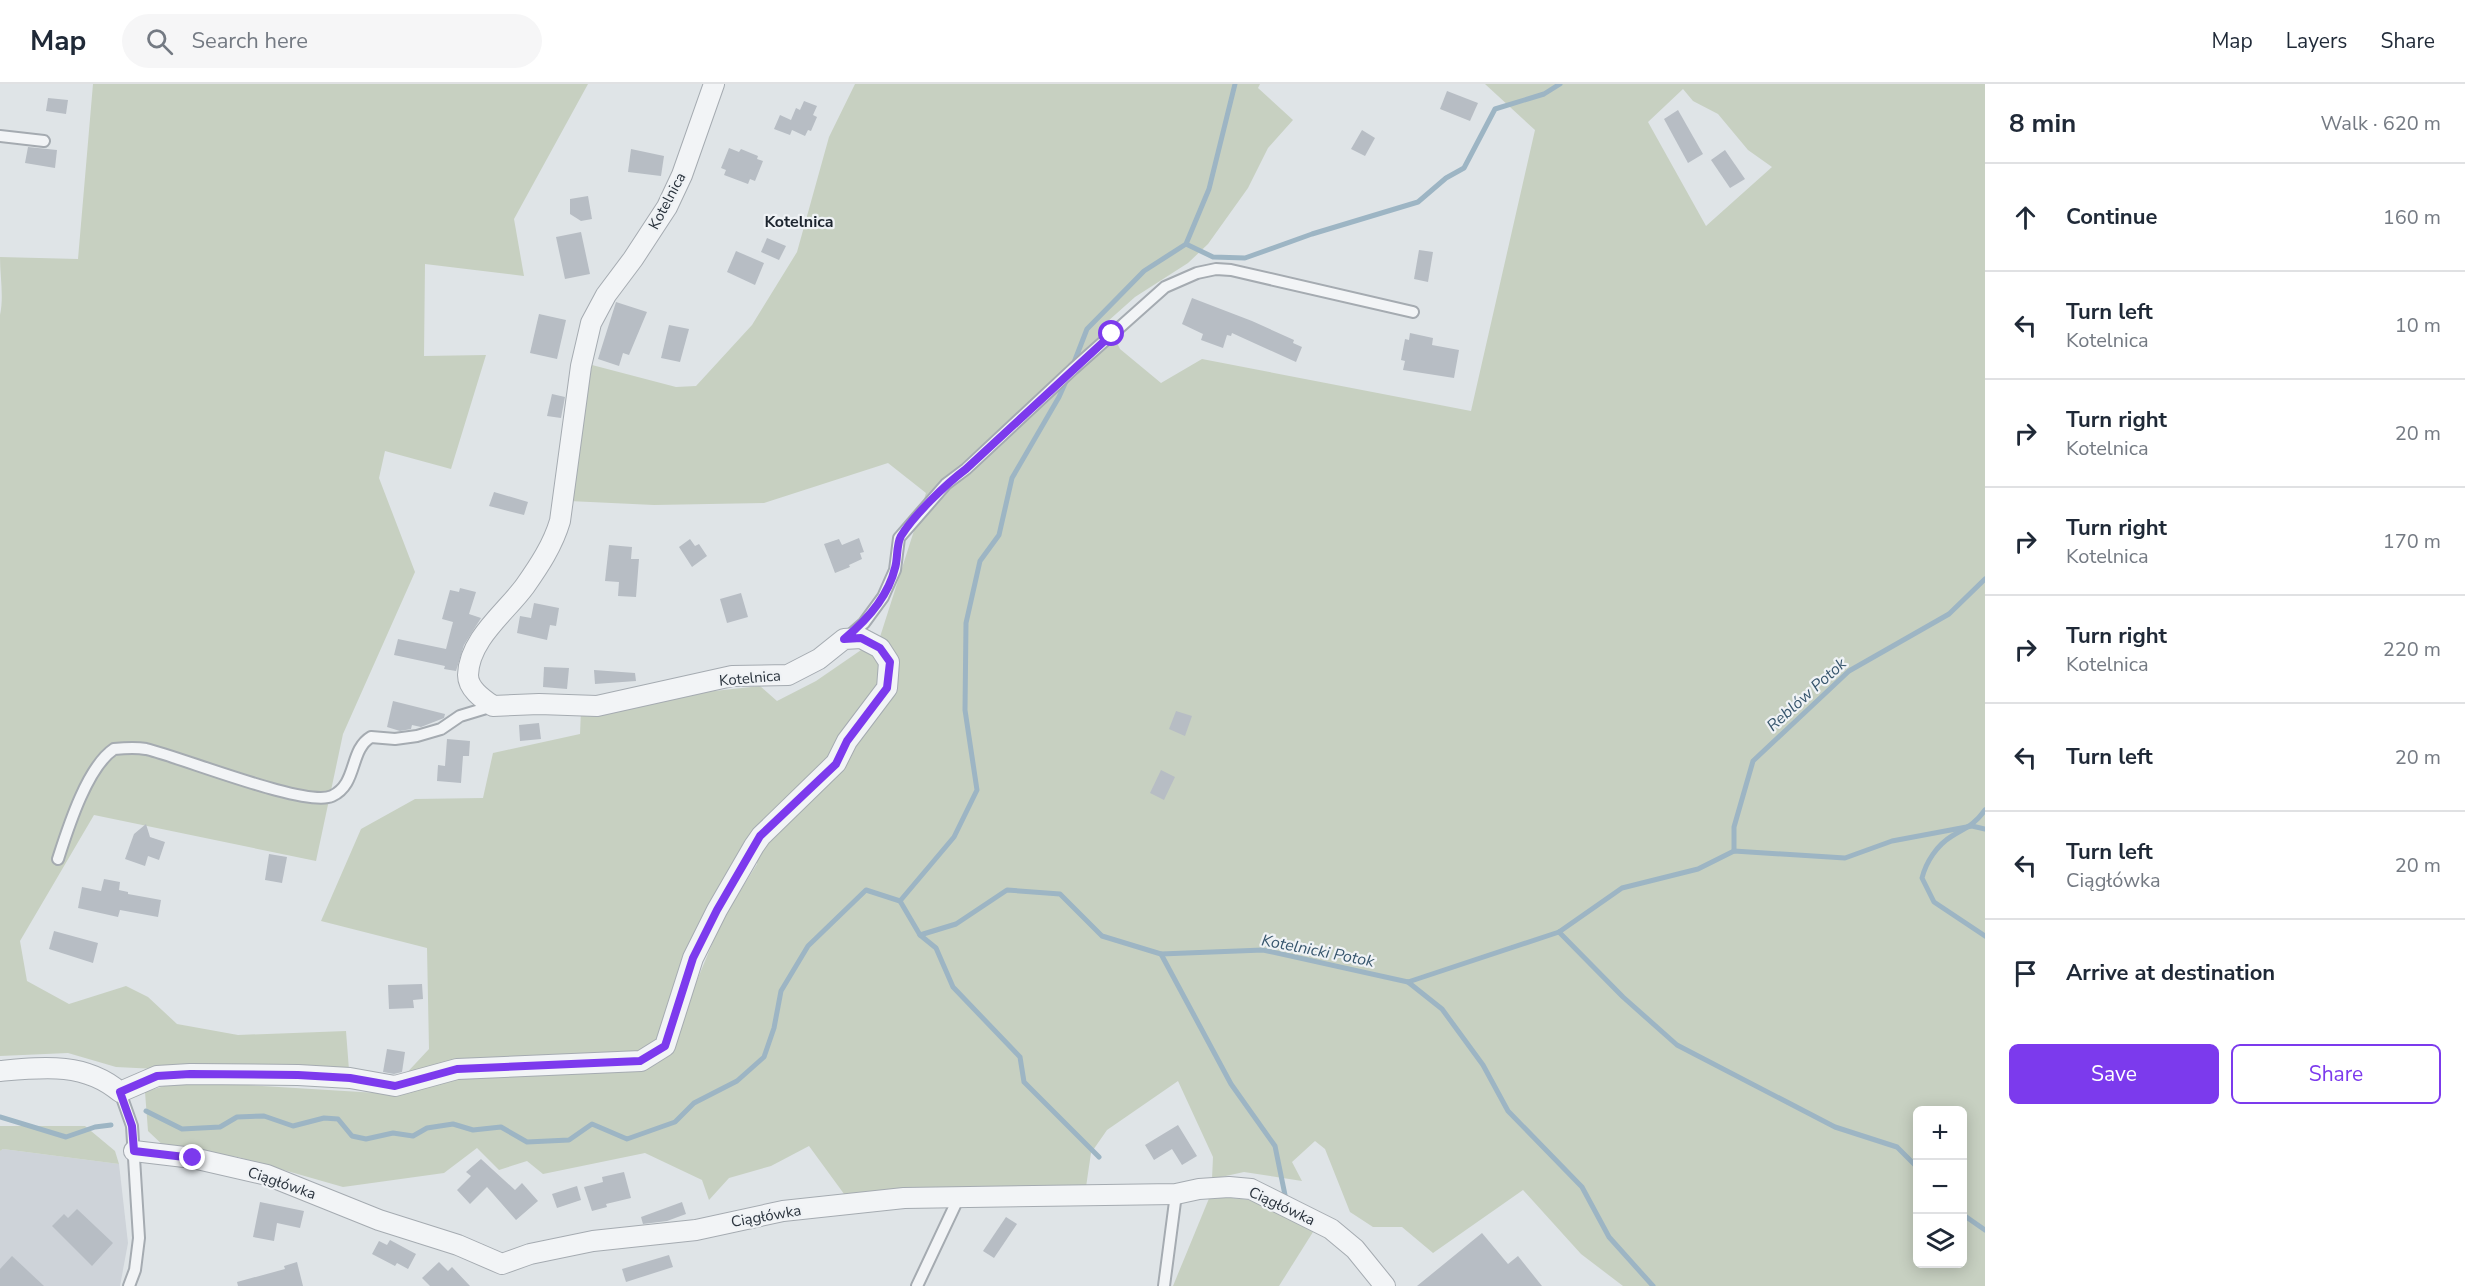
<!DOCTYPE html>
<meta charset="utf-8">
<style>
:root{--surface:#fff;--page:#f6f6f7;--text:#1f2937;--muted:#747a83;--line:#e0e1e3;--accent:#7c3aed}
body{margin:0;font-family:"Nunito Sans",sans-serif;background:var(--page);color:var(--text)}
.controls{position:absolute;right:18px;bottom:18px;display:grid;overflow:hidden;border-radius:9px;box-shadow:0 3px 15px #0003}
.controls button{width:54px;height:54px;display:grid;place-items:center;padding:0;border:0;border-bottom:2px solid var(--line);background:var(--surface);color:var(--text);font:30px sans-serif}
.stop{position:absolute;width:18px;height:18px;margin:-14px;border:4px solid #7c3aed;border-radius:50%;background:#fff}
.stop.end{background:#7c3aed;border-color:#fff;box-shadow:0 2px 6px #0008}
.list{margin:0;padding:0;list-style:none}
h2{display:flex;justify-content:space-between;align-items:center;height:78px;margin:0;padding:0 24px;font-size:26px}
h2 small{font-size:20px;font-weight:400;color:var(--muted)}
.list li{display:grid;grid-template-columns:39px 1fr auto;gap:18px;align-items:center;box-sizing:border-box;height:108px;padding:0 24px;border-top:2px solid var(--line)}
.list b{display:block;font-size:22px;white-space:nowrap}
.list p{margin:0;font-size:20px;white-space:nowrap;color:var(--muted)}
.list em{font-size:20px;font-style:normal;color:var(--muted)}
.actions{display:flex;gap:12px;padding:18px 24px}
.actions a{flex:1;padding:14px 0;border:2px solid var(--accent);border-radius:9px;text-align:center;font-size:21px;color:var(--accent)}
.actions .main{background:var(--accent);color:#fff}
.icon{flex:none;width:33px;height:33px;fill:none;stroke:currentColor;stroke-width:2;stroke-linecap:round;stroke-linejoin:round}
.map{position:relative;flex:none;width:1985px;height:1202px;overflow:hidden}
header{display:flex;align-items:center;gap:36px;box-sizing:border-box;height:84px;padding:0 30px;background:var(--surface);border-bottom:2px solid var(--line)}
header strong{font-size:28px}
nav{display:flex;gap:33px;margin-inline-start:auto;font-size:21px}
.search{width:420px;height:54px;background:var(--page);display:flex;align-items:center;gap:15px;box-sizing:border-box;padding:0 21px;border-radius:33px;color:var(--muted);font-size:22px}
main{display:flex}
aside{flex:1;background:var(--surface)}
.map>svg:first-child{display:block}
.built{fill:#ced3d9}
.green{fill:#c7d0c1;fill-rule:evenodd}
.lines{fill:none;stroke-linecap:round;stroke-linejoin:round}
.stream{stroke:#9db5c4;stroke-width:5}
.building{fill:#b7bdc4}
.lane-casing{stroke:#a5abb1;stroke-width:14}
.street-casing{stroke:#a5abb1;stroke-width:22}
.lane{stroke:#f2f4f6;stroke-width:10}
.street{stroke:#f2f4f6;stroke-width:20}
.route{stroke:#7c3aed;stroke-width:8}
.labels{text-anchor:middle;stroke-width:4.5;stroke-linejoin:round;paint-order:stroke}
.street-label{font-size:15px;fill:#2a333d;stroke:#eff2f5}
.neighbourhood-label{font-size:16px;font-weight:bold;fill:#1c242e;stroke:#eff2f5}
.water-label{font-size:16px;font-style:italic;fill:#37566d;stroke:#eff2f5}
</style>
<header>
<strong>Map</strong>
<div class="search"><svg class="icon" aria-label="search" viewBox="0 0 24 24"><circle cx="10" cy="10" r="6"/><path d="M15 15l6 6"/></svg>Search here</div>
<nav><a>Map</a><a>Layers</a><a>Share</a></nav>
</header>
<main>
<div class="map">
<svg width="1985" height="1202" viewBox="0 0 1985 1202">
<rect width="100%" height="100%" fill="#dfe4e7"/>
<path class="built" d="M3 1065 119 1080 128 1159 120 1202H0V1067Z"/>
<g class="green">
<path d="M93 0H588L514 135 524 192 425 180 424 272 486 271 451 385 385 367 379 394 415 488 343 650 316 777 94 731 20 857 27 897 69 920 126 902 148 913 177 940 238 951 346 947 349 986 217 988 116 983 68 969 0 972V231C4 213 0 192 0 173L78 175Z"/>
<path d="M855 0H1260L1258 4 1293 36 1268 64 1248 104 1208 160 1188 179 1135 213 1107 238 1120 265 1161 299 1202 275 1471 327 1535 46 1485 0H1985V1202H1623L1581 1170 1523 1106 1433 1169 1402 1143H1373L1350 1128 1325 1065 1315 1057 1292 1078 1302 1097 1244 1088 1212 1095 1213 1073 1178 997 1107 1046 1091 1069 1086 1103 847 1114 809 1062 771 1082 729 1094 709 1116 702 1096 645 1069 543 1090 527 1077 499 1086 477 1064 444 1089 343 1103 238 1073 168 1066 148 1047 145 1008 180 997 394 1010 455 993 659 978 673 963 693 906 722 836 757 780 754 763 662 953 633 972 401 995 429 965 427 864 321 837 361 745 415 715 483 714 493 669 580 650 581 626 678 611 760 602 777 617 816 597 880 553 926 409 888 379 764 419 654 421 569 417 592 281 676 303 696 302 752 241 797 168 829 53ZM1683 5 1693 17 1718 30 1748 66 1772 83 1706 142 1648 38ZM1918 1026H1962V1180H1918Z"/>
<path d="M0 1042H85L115 1067 119 1080 3 1065 0 1067Z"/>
<path d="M1210 1112 1252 1116 1313 1148 1279 1202H1173Z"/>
</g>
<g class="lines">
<g class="stream">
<path d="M1186 160 1213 173 1245 174 1312 150 1418 118 1446 94 1464 84 1495 25 1544 10 1560 0"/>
<path d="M1073 281 1087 245 1144 187 1186 160 1209 105 1235 0"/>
<path d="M1985 726C1974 741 1967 743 1952 752 1937 761 1926 778 1922 794L1934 818 1985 852"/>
<path d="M1734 767V743L1753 677 1849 587 1949 530 1985 495"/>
<path d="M900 817 954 753 977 706 965 626 966 539 980 477 999 451 1012 394 1059 313 1067 295"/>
<path d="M1559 848 1623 913 1677 961 1835 1043 1897 1063 1918 1084"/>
<path d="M920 851 936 864 953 903 1020 973 1024 998 1099 1073"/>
<path d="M1161 870 1231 1000 1275 1062 1285 1111"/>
<path d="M1408 898 1442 925 1483 981 1508 1027 1582 1103 1609 1153 1653 1202"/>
<path d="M146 1027 182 1045 220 1043 237 1033 264 1032 293 1042 324 1034 338 1035 352 1052 366 1055 393 1049 413 1052 427 1044 453 1040 473 1046 501 1043 527 1058 569 1056 592 1040 627 1055 675 1038 694 1019 737 997 764 973 774 944 781 907 808 862 866 806 900 817 920 851 956 840 1007 806 1060 810 1102 852 1161 870 1263 866 1408 898 1559 848 1622 804 1698 785 1734 767 1845 774 1892 757 1972 742 1985 745"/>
<path d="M0 1033 66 1053 95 1043 111 1041"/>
<path d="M1962 1130 1985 1146"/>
</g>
</g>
<g class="building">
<path d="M1447 7 1478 19 1470 37 1440 25Z"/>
<path d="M48 14 68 16 66 30 46 27Z"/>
<path d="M804 17 817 22 813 31 817 33 811 47 808 46 805 52 792 46 790 51 774 45 780 31 791 36 796 24 800 26Z"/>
<path d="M1678 26 1703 70 1688 79 1664 35Z"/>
<path d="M1362 46 1375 54 1365 72 1351 65Z"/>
<path d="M28 63 57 66 55 84 25 79Z"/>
<path d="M729 64 739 68 741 65 758 72 757 75 763 77 755 97 750 95 748 100 724 91 726 86 721 84Z"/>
<path d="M631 65 664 72 661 92 628 88Z"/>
<path d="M1725 66 1745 95 1730 104 1711 76Z"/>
<path d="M588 112 592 135 581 137 570 130V115Z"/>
<path d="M581 148 590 190 565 195 556 153Z"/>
<path d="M767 154 786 162 779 176 761 168Z"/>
<path d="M1419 166 1433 168 1428 198 1414 195Z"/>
<path d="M736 167 764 179 755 201 727 188Z"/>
<path d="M1192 214 1252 237 1294 256 1293 259 1302 263 1296 278 1232 249 1231 252 1227 251 1223 264 1201 256 1203 250 1182 240Z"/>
<path d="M616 218 647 228 629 271 623 269 619 282 598 275Z"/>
<path d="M539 230 566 236 557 275 530 269Z"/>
<path d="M669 241 689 245 680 278 661 274Z"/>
<path d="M1410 249 1433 254 1432 261 1459 266 1454 294 1403 286 1405 277 1401 276 1405 255 1409 256Z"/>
<path d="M552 310 565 313 561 334 547 332Z"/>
<path d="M494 408 528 418 524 431 489 422Z"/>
<path d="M859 454 864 468 860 469 862 475 849 481 850 483 835 489 824 460 839 455 842 461Z"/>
<path d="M690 455 695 462 699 460 707 472 692 483 679 463Z"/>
<path d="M609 461 632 463 631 475H639L636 513 618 512 619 498 605 497Z"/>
<path d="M460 504 476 508 469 530 481 534 464 561 456 587 444 585 445 582 394 571 398 555 446 565 453 538 442 535 450 506 459 508Z"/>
<path d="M741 509 748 533 727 539 720 515Z"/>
<path d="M534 519 559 524 556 542 550 541 547 556 517 549 520 532 531 534Z"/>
<path d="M544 583 569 584 567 605 543 603Z"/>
<path d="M594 586 635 589 636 597 595 600Z"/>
<path d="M393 617 445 630 444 634 421 643 412 641 411 645 400 647 387 643Z"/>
<path d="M1176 627 1192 632 1185 652 1169 645Z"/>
<path d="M539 639 541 655 520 657 519 641Z"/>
<path d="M447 655 470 657 469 672H463L461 699 437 697 438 681 445 682Z"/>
<path d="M1161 686 1175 693 1164 716 1150 709Z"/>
<path d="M146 740 150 753 165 758 159 776 148 772 145 782 125 775 134 750Z"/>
<path d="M269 770 287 773 282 799 265 796Z"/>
<path d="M104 795 120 798 119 806 128 808V810L161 816 158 833 120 826 118 833 78 824 82 803 101 807Z"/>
<path d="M54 847 98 859 93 879 49 865Z"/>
<path d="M422 900 423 915 413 916 414 924 389 925 388 901Z"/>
<path d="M387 965 405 968 402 988 394 990 383 988Z"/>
<path d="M1178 1041 1197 1072 1182 1081 1172 1065 1154 1076 1145 1061Z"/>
<path d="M481 1075 515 1106 522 1099 538 1117 516 1136 487 1103 470 1120 457 1106 471 1092 466 1088Z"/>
<path d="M624 1088 631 1114 606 1120 607 1123 592 1127 584 1103 603 1098 602 1093Z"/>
<path d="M577 1102 581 1116 557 1124 552 1110Z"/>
<path d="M260 1118 304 1127 300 1144 277 1139 274 1157 253 1153Z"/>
<path d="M682 1118 686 1130 667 1137 643 1140 641 1133Z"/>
<path d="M77 1125 113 1159 92 1182 52 1142 64 1130 68 1134Z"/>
<path d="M1006 1133 1017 1140 994 1174 983 1167Z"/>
<path d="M1482 1149 1508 1180 1518 1172 1542 1202H1417Z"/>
<path d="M390 1156 416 1170 408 1185 397 1179 395 1182 372 1170 379 1157 387 1161Z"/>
<path d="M669 1171 673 1183 626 1198 622 1185Z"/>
<path d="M12 1172 44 1202H0V1185Z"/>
<path d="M297 1178 303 1202H238L237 1198 285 1185 284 1182Z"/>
<path d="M439 1178 448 1187 452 1183 470 1202H430L422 1194Z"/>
</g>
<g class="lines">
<defs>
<g id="lane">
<path d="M0 52 44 57"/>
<path d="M848 553 864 539 883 513 895 486 899 454 946 400 966 385 1073 285 1165 203 1197 189 1216 185 1231 186 1413 228"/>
<path d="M58 775C68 744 87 683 114 665 124 664 135 663 146 665 181 673 306 724 332 712 358 700 349 666 371 653L395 655 417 652 441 645 460 632 493 622"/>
<path d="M120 1008 132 1042 139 1154 135 1186 129 1202"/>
<path d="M917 1202 958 1115"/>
<path d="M1164 1202 1176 1110"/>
</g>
<g id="street">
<path d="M0 987C43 983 85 978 120 1008L157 992 190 990 298 991 350 994 395 1002 457 985 641 977 665 962 693 874 717 826 754 762 761 752 836 679 847 657 887 604 889 578 880 564 861 554 844 555 819 575 788 591 732 592 597 622 539 620 493 622C483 615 468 605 468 591 469 555 506 528 525 502 539 482 553 461 560 437L581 282 591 239 606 211 633 175 667 123 682 91 714 0"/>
<path d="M134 1067 193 1074 267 1091 379 1136 458 1161 502 1180 530 1170 593 1157 696 1146 783 1127 904 1114 1176 1110 1199 1105 1229 1103 1251 1105 1331 1145 1355 1165 1385 1202"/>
</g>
</defs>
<use href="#lane" class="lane-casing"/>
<use href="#street" class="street-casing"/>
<use href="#lane" class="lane"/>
<use href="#street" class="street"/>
</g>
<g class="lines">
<path class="route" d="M193 1074 134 1067 132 1042 120 1008 157 992 190 990 298 991 350 994 395 1002 457 985 640 977 665 962 693 874 717 826 760 752 836 680 847 657 887 604 890 578 880 564 861 554 844 555C866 537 888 513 895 484 898 475 896 461 901 452 914 431 946 400 966 385L1112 250"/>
</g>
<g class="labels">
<g class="street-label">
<text transform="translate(667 117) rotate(-62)" y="5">Kotelnica</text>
<text transform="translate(750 594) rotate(-5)" y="5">Kotelnica</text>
<text transform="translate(282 1099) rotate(19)" y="5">Ciągłówka</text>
<text transform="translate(1282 1122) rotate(25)" y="5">Ciągłówka</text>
<text transform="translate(766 1132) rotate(-10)" y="5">Ciągłówka</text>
</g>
<g class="neighbourhood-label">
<text x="799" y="143">Kotelnica</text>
</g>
<g class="water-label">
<text transform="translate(1806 610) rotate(-42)" y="6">Reblów Potok</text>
<text transform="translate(1318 866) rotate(11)" y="6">Kotelnicki Potok</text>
</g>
</g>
</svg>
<div class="controls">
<button>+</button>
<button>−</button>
<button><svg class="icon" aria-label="layers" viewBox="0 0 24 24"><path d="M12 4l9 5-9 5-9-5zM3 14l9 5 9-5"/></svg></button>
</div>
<div class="stop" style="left:1112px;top:250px"></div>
<div class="stop end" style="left:193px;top:1074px"></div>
</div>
<aside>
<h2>8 min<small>Walk · 620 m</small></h2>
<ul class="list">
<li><svg class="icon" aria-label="ahead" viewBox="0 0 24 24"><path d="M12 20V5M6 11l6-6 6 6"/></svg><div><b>Continue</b></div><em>160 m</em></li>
<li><svg class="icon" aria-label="left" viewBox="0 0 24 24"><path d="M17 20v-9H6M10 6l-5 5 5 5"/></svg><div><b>Turn left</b><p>Kotelnica</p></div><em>10 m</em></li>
<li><svg class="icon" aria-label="right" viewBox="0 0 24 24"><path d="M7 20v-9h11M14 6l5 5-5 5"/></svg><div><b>Turn right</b><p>Kotelnica</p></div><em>20 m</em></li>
<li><svg class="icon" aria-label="right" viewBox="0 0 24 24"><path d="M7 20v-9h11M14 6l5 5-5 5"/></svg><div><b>Turn right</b><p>Kotelnica</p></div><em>170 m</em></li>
<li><svg class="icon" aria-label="right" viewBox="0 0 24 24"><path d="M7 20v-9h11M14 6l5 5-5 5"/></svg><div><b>Turn right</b><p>Kotelnica</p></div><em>220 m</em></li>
<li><svg class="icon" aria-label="left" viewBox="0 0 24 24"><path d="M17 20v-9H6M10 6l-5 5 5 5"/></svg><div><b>Turn left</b></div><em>20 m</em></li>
<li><svg class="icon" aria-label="left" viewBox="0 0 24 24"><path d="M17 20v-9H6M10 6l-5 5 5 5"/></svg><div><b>Turn left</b><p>Ciągłówka</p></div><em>20 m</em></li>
<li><svg class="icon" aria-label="arrive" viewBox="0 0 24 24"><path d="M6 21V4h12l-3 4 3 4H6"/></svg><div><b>Arrive at destination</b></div></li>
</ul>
<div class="actions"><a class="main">Save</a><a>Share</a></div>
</aside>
</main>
